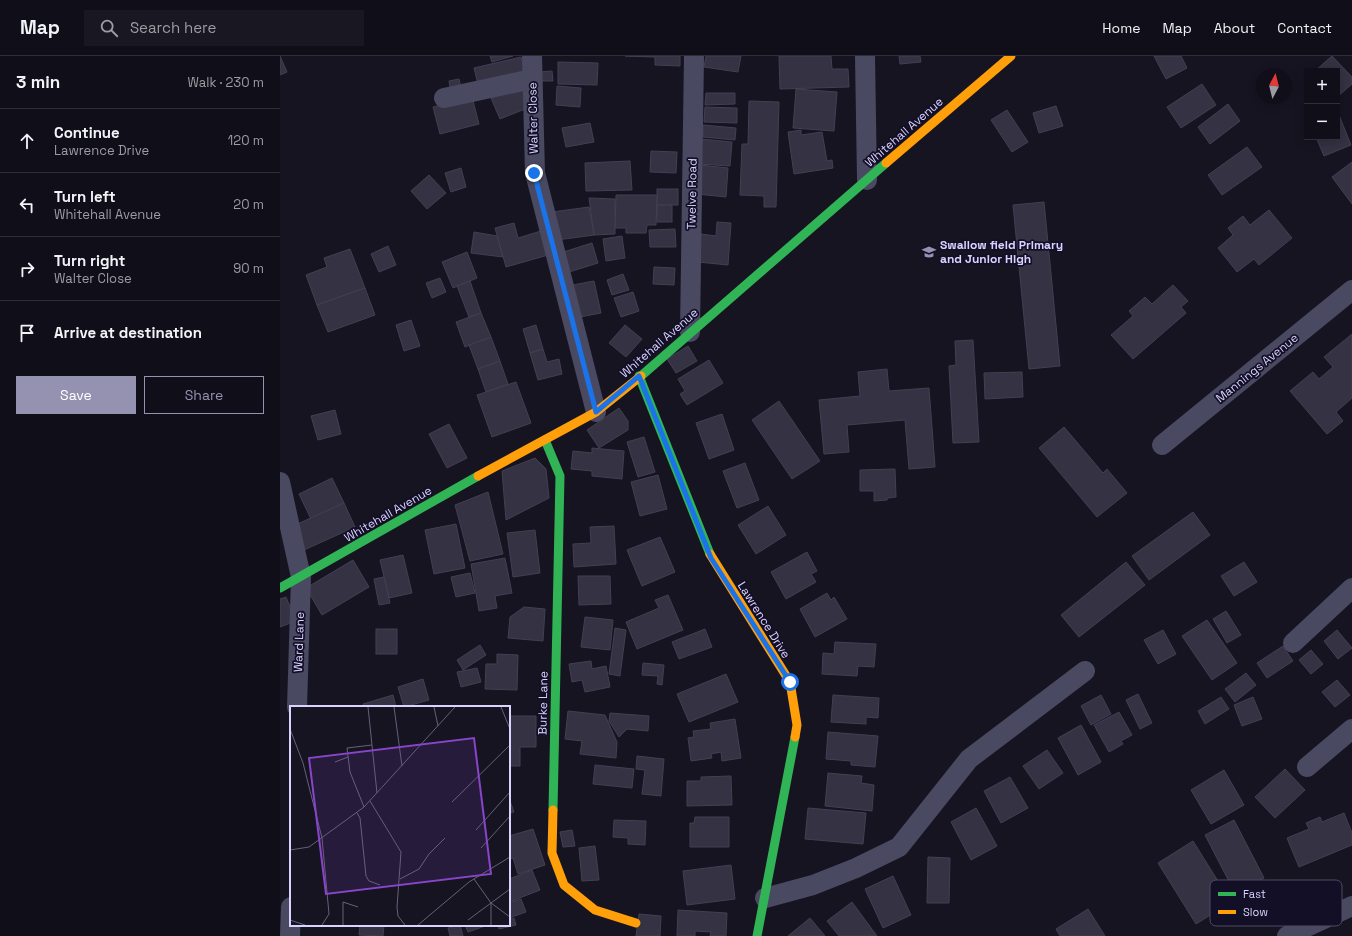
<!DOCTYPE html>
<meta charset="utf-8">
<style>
:root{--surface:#100f19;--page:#191822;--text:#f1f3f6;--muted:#9c9ca2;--line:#302f38;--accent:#9591b1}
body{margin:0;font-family:"Space Grotesk",sans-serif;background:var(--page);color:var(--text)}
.controls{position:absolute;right:12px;top:12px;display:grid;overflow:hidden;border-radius:0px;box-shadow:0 2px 10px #0003}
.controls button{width:36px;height:36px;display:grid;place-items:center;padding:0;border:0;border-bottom:1px solid var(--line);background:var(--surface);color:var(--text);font:20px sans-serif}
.compass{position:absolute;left:976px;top:12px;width:36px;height:36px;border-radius:50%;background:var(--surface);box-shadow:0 2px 10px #0003;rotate:7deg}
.stop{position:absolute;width:12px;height:12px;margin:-9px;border:3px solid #1a73e8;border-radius:50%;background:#fff}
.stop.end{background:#1a73e8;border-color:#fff;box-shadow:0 1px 4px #0008}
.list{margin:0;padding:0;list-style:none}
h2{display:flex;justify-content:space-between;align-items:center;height:52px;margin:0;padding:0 16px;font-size:17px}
h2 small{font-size:13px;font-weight:400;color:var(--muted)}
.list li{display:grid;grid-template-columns:26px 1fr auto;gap:12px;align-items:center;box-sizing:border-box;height:64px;padding:0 16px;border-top:1px solid var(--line)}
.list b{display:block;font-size:15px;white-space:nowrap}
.list p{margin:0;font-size:13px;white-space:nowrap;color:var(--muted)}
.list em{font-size:13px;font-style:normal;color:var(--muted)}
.actions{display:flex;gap:8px;padding:12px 16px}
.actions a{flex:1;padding:9px 0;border:1px solid var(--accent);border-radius:0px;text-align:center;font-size:14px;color:var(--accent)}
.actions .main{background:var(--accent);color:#fff}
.icon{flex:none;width:22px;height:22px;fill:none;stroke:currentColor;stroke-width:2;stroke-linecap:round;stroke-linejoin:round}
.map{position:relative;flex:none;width:1072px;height:880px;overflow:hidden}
header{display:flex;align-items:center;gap:24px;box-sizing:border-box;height:56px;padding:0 20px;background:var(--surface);border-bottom:1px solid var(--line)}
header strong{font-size:19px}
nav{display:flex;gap:22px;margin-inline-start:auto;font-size:14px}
.search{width:280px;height:36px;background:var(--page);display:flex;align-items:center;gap:10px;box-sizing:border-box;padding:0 14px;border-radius:0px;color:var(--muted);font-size:15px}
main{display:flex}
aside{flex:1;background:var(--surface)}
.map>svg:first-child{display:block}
.building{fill:#343243;stroke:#433f54}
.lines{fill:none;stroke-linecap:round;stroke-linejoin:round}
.street{stroke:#4a4962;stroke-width:20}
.fast{stroke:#30b455;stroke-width:9}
.slow{stroke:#ff9f0a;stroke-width:9}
.route{stroke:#1a73e8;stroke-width:5}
.labels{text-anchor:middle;stroke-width:3.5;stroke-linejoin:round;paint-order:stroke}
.street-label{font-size:12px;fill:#d9d4ff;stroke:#130f26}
.poi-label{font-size:12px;font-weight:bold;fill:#d9d4ff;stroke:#130f26;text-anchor:start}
.inset-road{fill:none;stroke:#64617a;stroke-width:1}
.view{fill:#8945c9;fill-opacity:0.15;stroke:#8945c9;stroke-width:2}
.inset-edge{fill:none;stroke:#d9d4ff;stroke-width:2}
.key{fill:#130f26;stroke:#4e4a67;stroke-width:1}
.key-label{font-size:11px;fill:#d9d4ff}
</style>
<header>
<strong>Map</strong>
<div class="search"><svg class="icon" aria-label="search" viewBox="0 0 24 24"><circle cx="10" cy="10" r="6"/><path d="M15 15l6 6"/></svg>Search here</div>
<nav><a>Home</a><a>Map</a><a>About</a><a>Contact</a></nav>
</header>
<main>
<aside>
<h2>3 min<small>Walk · 230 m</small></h2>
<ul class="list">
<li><svg class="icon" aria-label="ahead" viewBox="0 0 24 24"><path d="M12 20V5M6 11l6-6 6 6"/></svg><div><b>Continue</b><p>Lawrence Drive</p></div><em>120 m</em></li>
<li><svg class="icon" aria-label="left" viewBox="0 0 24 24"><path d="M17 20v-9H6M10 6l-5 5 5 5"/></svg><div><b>Turn left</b><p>Whitehall Avenue</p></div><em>20 m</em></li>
<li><svg class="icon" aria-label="right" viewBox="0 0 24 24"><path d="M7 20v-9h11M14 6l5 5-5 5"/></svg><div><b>Turn right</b><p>Walter Close</p></div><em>90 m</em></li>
<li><svg class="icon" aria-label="arrive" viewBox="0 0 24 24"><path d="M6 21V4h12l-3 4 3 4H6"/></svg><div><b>Arrive at destination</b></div></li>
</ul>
<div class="actions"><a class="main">Save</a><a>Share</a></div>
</aside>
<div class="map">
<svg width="1072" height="880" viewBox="0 0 1072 880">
<rect width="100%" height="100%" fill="#161421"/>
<g class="building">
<path d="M0 0 7 16 0 19Z"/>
<path d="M210 0H233L212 6Z"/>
<path d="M345 0H400V10L375 9V1Z"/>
<path d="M426 0H461L458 16 424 11Z"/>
<path d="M499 0H551L552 13H568L569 31 500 33Z"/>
<path d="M619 0H640L641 6 620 8Z"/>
<path d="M874 0H901L907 12 886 23Z"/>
<path d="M1052 0 1072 21V28L1057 41V15H1035Z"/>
<path d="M241 1 246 21 199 32 194 12Z"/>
<path d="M278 6 318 7 317 29 278 28Z"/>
<path d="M272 15 273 25H259V16Z"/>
<path d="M179 23 182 35 171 37 169 25Z"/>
<path d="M922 28 936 49 901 72 887 51Z"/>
<path d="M241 30 250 51 220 63 211 42Z"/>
<path d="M277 30 301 32 300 51 276 49Z"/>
<path d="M516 33 557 36 554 75 513 72Z"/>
<path d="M426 37H455V48L425 49Z"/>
<path d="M192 41 199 68 160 78 153 51Z"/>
<path d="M469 45 499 46 496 151H484V140L460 139 462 88H468Z"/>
<path d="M948 48 960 65 930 88 918 71Z"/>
<path d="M776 50 783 70 759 77 753 57Z"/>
<path d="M425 51 457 52V67L424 66Z"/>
<path d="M727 54 748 86 732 96 711 64Z"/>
<path d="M1059 59 1071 89 1044 100 1036 81H1057V60Z"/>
<path d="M310 67 314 86 286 91 282 72Z"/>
<path d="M423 69 456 72 455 84 423 81Z"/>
<path d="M521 74V79L542 76 547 105 552 104 553 112 514 118 508 76Z"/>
<path d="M421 83 452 86 450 110 419 108Z"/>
<path d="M967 91 982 111 942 139 928 119Z"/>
<path d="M371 95 397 96 396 117 370 116Z"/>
<path d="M350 105 352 134 306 135 305 107Z"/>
<path d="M1072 106V148L1052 121Z"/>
<path d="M420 109 448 112 446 141 417 138Z"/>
<path d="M181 112 186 131 171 136 165 117Z"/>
<path d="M149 119 166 137 147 153 131 135Z"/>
<rect x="377" y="133" width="21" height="16"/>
<path d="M336 139H377L376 169H367L366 177H346V172H335Z"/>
<path d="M309 142 335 143V178L314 179Z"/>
<path d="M764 146 780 310 749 313 733 149Z"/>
<rect x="377" y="149" width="15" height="17"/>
<path d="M309 151 314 179 277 184 272 156Z"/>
<path d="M989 154 1012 182 979 209 974 203 957 216 938 192 953 179 948 172 963 160 970 169Z"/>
<path d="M437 166 451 167 448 209 418 206 421 178 436 180Z"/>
<path d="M234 167 238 182 261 175 268 199 226 211 215 172Z"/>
<path d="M395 173 396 191H370L369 174Z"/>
<path d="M194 176 217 180 223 201 191 197Z"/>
<path d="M342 180 345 202 326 205 323 183Z"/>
<path d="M312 187 318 207 286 217 280 197Z"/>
<path d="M108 190 116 209 99 216 91 198Z"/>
<path d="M70 193 85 232 37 249 26 219 47 211 44 202Z"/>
<path d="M187 196 197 222 173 232 162 206Z"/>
<path d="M374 211 395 212 394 229 373 228Z"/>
<path d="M343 218 349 234 332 239 327 224Z"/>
<path d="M160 222 166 236 152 242 146 227Z"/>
<path d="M190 225 201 257 189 261 177 230Z"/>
<path d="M314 225 321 257 300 261 293 229Z"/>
<path d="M893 229 908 245 901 251 906 257 853 303 831 279 853 260 849 255 865 241 872 248Z"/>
<path d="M85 232 95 259 48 276 37 249Z"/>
<path d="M353 236 359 255 341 261 334 242Z"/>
<path d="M201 257 211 281 185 291 176 266Z"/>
<path d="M131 264 140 290 124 295 116 269Z"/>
<path d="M256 269 263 293 250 297 243 273Z"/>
<path d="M345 269 362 283 346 301 329 287Z"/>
<path d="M1072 278V342L1056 356 1063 365 1047 378 1010 335 1033 316 1039 323 1053 311 1044 301Z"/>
<path d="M211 281 220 305 198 313 189 289Z"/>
<path d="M693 284 699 386 673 387 669 310 676 309 675 285Z"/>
<path d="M408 290 417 305 396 317 387 303Z"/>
<path d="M263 293 267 306 279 303 282 318 258 324 250 297Z"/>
<path d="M429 304 443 327 407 349 400 338 405 335 398 323Z"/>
<path d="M220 305 228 328 206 336 198 313Z"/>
<path d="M607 313 609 335 649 332 655 411 629 413 625 364 567 369 569 396 544 398 539 344 580 340 578 316Z"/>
<path d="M742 316 743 341 705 343 704 317Z"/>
<path d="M236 326 251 367 212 381 197 339Z"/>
<path d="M499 345 540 405 512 423 472 364Z"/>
<path d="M339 352 348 365V374L319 392 307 374Z"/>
<path d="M55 354 61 378 38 384 31 360Z"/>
<path d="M442 358 454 394 429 403 416 367Z"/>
<path d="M169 368 187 402 167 412 149 378Z"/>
<path d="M784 371 823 417 827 413 847 437 817 461 759 392Z"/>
<path d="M364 381 375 416 358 421 347 386Z"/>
<path d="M312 392 344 395 342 423 312 420V415L291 413 293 395 312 397Z"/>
<path d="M255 402 266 413 269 442 226 464 222 415Z"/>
<path d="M465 407 479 444 457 452 443 415Z"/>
<path d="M615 413 616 441 608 442 607 444 594 445V435H580V414Z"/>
<path d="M378 419 387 453 360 460 351 426Z"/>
<path d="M52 422 64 447 31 463 19 438Z"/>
<path d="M208 436 223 498 190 505 175 449Z"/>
<path d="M64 447 75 471 24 494 13 470Z"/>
<path d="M488 450 506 479 476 498 458 469Z"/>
<path d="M913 456 930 479 869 524 852 500Z"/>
<path d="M176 468 185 512 154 518 145 474Z"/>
<path d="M334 470 336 508 294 511 293 488 311 487 310 471Z"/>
<path d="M255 474 260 517 233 521 227 477Z"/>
<path d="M380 481 395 516 362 530 347 494Z"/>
<path d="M527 496 537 515 531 518 536 526 506 543 491 516Z"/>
<path d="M123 499 132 537 109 542 100 504Z"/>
<path d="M225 502 232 537 215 540 217 552 199 555 191 508Z"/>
<path d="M73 504 89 531 42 559 26 532Z"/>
<path d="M846 506 865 529 799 581 781 559Z"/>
<path d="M964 506 977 526 954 540 941 520Z"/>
<path d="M190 517 195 537 176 541 171 521Z"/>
<path d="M298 520H330L331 548 299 549Z"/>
<path d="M104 521 110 547 99 549 94 523Z"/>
<path d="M547 537 551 544 554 541 567 563 535 581 520 553Z"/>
<path d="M388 539 403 574 357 593 346 566 379 552 375 544Z"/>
<path d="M6 541 16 565 0 571V543Z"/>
<path d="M244 551 265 553 263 585 228 582 230 561Z"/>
<path d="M946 555 961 579 947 587 933 563Z"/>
<path d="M305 561 333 564 330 594 301 591Z"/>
<path d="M927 564 957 607 932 624 902 580Z"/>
<path d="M335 572 346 574 340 620 329 618Z"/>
<rect x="96" y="573" width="21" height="25"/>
<path d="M425 573 432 591 399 603 392 586Z"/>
<path d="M883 574 896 598 878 608 864 584Z"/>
<path d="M1057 574 1072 592 1058 603 1044 585Z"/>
<path d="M555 586 596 588 594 611 578 610 577 620 542 618 543 597 554 598Z"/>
<path d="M200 589 206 599 183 614 177 604Z"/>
<path d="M1003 590 1013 605 987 622 977 607Z"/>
<path d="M1031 594 1043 608 1031 618 1019 604Z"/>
<path d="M217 598 238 599 237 634 205 633 206 608H217Z"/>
<path d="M311 605 312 613 326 610 330 631 305 636 302 624 292 626 289 608Z"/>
<path d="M363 607 384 609 382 629 377 628 378 620 362 619Z"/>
<path d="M197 612 201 626 181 631 177 616Z"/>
<path d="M966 617 976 629 955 646 945 633Z"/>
<path d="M446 618 458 646 409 666 397 638Z"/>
<path d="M143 623 149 644 124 651 118 631Z"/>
<path d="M1057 624 1070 639 1055 651 1042 636Z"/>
<path d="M858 638 872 667 860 673 846 644Z"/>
<path d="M113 639 116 651H84L83 648Z"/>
<path d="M553 639 599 642 598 662 586 661V668L551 666Z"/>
<path d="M821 639 831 658 811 669 801 650Z"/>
<path d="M941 641 949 653 925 668 918 655Z"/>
<path d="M973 641 982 663 962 670 954 649Z"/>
<path d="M288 655 325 659 337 686 336 702 300 698 302 685 285 683Z"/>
<path d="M839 656 852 679 841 685 843 688 829 696 814 669Z"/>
<path d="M330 657 369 660 368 675 347 673 339 681 329 665Z"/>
<path d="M229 660H256V691H240V710H229Z"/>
<path d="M455 663 461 702 442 705 441 696 431 698 432 702 411 705 408 682 414 681 413 675 431 673 430 667Z"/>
<path d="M801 669 821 706 798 719 778 682Z"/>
<path d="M548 676 598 680 595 711 571 709V705L546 703Z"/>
<path d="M767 694 783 717 759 733 743 710Z"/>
<path d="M357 700 384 703 381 740 362 738 365 714 356 713Z"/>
<path d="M315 709 354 713 352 732 313 728Z"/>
<path d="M1005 713 1025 734 995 762 975 741Z"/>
<path d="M944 714 964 749 931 768 911 734Z"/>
<path d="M548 717 582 720 581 727 594 729 592 755 545 750Z"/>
<path d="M451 720 452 749 407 750V725H421V721Z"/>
<path d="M730 721 748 752 721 767 704 735Z"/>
<path d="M229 742 234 756 229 757Z"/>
<path d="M528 752 586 757 583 788 525 783Z"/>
<path d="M696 752 717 790 691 804 671 766Z"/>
<path d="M1064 757 1072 777V789L1019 811 1007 782 1029 773 1026 767 1040 761 1042 766Z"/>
<path d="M415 761H449V791H410V767H414Z"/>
<path d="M334 764 366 765 365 789 348 788V782L333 781Z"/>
<path d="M954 764 984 822 955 837 925 779Z"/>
<path d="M253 773 265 809 238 818 233 802 229 803V780Z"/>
<path d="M292 774 295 790 283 791 280 776Z"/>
<path d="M913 785 951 846 916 868 878 807Z"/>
<path d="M315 790 319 824 302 825 299 792Z"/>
<path d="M648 801 670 802 669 847H647Z"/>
<path d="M451 809 455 843 407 849 403 815Z"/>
<path d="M252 814 260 834 229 846V823Z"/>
<path d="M613 820 631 859 603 872 585 833Z"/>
<path d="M241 843 246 856 229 862V847Z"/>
<path d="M572 846 597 880H559L547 865Z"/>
<path d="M808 853 825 880H780L776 873Z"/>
<path d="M398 854 447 857 446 880H430L431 876 415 875V880H397Z"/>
<path d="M359 858 381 860 380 880H356Z"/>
<path d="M234 862 236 869 219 873 218 869H229V863Z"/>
<path d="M530 862 545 880H508Z"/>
<path d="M80 869H104L103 880 79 879Z"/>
<path d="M180 869 183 880H170L168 872Z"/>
<path d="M185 869H208L188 876Z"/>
</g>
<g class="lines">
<g class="street">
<path d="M252 0 255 117 316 356"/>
<path d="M585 0 587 124"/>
<path d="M164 42 252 23"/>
<path d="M410 276 414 0"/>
<path d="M882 389 1072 234"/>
<path d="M0 426 21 521 17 651"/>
<path d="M1013 587 1072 532"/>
<path d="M1027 711 1072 673"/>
<path d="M485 842 533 829 576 812 619 791 689 703 805 615"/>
<path d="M10 880 11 851"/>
<path d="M1007 880 1072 850"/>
</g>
<g class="fast">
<path d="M359 320 430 498"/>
<path d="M361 320 606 107"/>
<path d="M265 384 280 420 273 754"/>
<path d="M0 532 198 420"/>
<path d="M477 880 515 681"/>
</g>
<g class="slow">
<path d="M606 107 731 0"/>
<path d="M198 420 316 356 361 320"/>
<path d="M430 498 510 626 517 669 515 681"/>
<path d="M273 754 272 797 284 829 315 854 356 867"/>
</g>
</g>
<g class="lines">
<path class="route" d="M254 117 316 356 359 320 431 502 510 626"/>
</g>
<defs>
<symbol id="school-bare" viewBox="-9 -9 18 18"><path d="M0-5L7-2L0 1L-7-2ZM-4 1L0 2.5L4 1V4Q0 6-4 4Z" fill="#9591b1" stroke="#130f26" stroke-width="2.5" paint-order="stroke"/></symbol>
</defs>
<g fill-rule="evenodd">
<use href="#school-bare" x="639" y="186" width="20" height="20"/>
</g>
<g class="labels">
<g class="street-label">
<text transform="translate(253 62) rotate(-91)" y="4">Walter Close</text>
<text transform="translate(624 76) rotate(-41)" y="4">Whitehall Avenue</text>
<text transform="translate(412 138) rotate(-89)" y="4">Twelve Road</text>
<text transform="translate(379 287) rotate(-41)" y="4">Whitehall Avenue</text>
<text transform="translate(977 312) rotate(-39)" y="4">Mannings Avenue</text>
<text transform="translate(108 458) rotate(-30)" y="4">Whitehall Avenue</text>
<text transform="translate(484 564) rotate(58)" y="4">Lawrence Drive</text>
<text transform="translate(19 586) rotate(-88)" y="4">Ward Lane</text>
<text transform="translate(263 647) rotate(-89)" y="4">Burke Lane</text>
</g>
<g class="poi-label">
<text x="660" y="193">Swallow field Primary<tspan x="660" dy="14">and Junior High</tspan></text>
</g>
</g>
<g transform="translate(10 650)">
<rect width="220" height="220" fill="#161421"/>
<path class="inset-road" d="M78 1 87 87M104 1 112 60M144 1 148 20M211 1 220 23M0 23 13 57 32 132 39 208 32 219M45 56 58 51M80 95 111 146 107 201 108 210 115 219M162 96 220 39M74 101 60 66 57 42 82 39M67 107 70 112 76 170 79 175 90 179M186 124 220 86M191 142 220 110M0 144 19 141 74 101 165 1M110 173 129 163 139 148 155 132M184 173 201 197 220 211M0 214 15 219M178 214 220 183M53 219V196L68 201M128 219 179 176 220 151M201 219V197"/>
<path class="view" d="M184 32 201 168 36 188 19 52Z"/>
<rect width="220" height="220" class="inset-edge"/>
</g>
<rect x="930" y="824" width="132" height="46" rx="6" class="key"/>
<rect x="938" y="836" width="18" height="4" fill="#30b455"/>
<rect x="938" y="854" width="18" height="4" fill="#ff9f0a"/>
<g class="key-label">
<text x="963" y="842">Fast</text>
<text x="963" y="860">Slow</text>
</g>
</svg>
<div class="controls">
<button>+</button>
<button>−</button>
</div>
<svg class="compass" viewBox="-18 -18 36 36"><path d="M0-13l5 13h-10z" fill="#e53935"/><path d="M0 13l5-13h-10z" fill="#9c9ca2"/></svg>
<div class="stop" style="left:510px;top:626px"></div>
<div class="stop end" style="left:254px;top:117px"></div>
</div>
</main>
